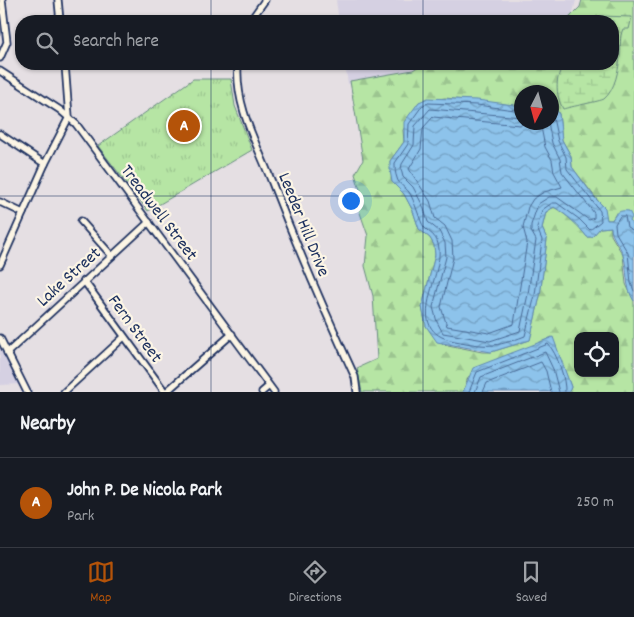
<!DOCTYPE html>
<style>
:root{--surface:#171b24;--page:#20242c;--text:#f1f3f6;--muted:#9ea1a6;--line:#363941;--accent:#b45309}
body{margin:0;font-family:Dekko,sans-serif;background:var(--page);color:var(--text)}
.controls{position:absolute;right:15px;bottom:15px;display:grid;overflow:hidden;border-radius:10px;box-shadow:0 1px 4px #0004}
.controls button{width:45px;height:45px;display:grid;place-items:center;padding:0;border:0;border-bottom:1px solid var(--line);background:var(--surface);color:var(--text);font:25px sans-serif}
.compass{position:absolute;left:514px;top:85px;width:45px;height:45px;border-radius:50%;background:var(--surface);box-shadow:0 1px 4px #0004;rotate:186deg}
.you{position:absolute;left:350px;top:200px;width:18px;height:18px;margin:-12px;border:4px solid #fff;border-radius:50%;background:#1a73e8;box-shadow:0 0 0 8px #1a73e833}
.badge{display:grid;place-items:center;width:32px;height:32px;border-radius:50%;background:var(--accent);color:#fff;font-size:16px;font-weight:700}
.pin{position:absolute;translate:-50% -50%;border:2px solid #fff;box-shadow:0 1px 5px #0006}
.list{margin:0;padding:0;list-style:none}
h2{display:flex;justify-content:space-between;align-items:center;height:65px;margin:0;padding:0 20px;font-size:21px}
h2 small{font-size:16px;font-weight:400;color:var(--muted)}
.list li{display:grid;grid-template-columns:32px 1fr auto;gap:15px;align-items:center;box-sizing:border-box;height:90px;padding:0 20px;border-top:1px solid var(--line)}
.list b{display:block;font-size:19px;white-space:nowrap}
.list p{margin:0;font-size:16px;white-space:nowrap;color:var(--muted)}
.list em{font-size:16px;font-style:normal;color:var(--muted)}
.icon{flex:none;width:28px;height:28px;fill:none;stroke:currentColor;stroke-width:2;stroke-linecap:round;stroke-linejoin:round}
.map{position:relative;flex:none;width:634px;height:392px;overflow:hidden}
.search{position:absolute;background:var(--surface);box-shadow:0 1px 4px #0004;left:15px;right:15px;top:15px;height:55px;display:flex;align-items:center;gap:12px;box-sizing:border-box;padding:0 18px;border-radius:20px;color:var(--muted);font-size:19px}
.sheet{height:155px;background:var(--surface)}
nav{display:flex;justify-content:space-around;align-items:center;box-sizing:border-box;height:70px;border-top:1px solid var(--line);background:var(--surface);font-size:14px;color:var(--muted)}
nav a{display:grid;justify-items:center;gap:2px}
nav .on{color:var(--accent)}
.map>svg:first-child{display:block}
.built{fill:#d5d0e2}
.forest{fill:url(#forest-firs);stroke:#688a81;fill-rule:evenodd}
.wetland{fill:url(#wetland-marsh);stroke:#688a81}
.park{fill:url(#park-tufts);stroke:#688a81}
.water{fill:url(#water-waves);stroke:#5f88b3}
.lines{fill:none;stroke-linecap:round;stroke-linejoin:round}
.shore{stroke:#496a96;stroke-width:1}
.minor-casing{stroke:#1b2f5e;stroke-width:9}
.minor{stroke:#fcf5e5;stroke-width:5.5}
.grid{fill:none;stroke:#1b2f5e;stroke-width:1;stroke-opacity:0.55}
.labels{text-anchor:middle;stroke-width:4.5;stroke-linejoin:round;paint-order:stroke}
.street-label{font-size:18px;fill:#1b2f5e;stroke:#fcf5e5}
</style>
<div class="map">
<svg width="634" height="392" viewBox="0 0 634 392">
<defs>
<pattern id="forest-firs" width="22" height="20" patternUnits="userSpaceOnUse" patternTransform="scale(1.25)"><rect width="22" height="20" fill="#b6e5a4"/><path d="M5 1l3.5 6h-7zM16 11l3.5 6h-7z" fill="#9cc590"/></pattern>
<pattern id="wetland-marsh" width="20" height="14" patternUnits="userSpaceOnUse" patternTransform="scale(1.25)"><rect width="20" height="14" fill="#b6e5a4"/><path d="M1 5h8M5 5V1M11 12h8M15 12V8" fill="none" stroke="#9cc590"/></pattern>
<pattern id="park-tufts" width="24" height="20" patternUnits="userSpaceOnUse" patternTransform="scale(1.25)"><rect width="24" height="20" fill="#b6e5a4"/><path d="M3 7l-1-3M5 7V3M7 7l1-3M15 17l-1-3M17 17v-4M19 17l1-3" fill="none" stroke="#9cc590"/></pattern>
<pattern id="water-waves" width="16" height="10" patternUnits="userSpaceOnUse" patternTransform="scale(1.25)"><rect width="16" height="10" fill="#8dc3eb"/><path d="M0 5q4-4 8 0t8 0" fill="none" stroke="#729fc2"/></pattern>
</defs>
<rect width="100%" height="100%" fill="#e5dfe3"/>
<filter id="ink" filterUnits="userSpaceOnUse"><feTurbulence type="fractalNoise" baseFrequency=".02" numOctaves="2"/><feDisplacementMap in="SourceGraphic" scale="10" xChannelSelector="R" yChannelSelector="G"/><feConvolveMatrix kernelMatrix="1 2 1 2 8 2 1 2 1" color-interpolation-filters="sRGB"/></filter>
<g filter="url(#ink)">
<g class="built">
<path d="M336 0H576L571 21H339Z"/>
<path d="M345 64H444L348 84Z"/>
<path d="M0 342 20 384 0 385Z"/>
</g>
<path class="forest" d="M582 0H634V228L630 221 616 213 612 220H607L602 206 572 167 571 156 562 140 559 114 555 108H552V92H522L521 106 445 98 419 102 403 130 404 142 390 161 392 182 404 194 413 211 419 229 430 238 434 245 435 255 422 307 426 326 443 344 482 352H491L530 340 540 296 547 239 542 228 546 212 554 207C566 215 579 225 587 237H592L600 228 611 227V235L623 255 626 284 634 301V392H569L571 387 552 337 468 377 463 392H362L357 368 377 359 373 296 365 266 368 236 358 207 362 196 355 174 363 160 350 81 413 70 422 64H613V21H566L580 7ZM578 336H615V373H578Z"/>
<path class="wetland" d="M600 16 632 17 629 29H623C619 38 621 45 620 55 619 69 615 90 604 99 601 101 569 107 563 109 555 94 555 77 564 64H613V21H602Z"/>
<path class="park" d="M193 79H231L235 106 252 150 148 211 98 146Z"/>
<g class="water">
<path d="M428 98 477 100 521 106 522 122H552V108H555L559 114 562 140 571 156 572 167 595 198 605 208 607 220H612C617 212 619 210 629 211L632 217 630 221 634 228V301C624 286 629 271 623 255 620 244 611 238 611 227L600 228 592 237H587C579 226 566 214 554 207L546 212 542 228 547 239 540 296 530 340 491 352 437 342 426 326 422 307 435 255 434 245 430 238 419 229 413 211 404 194 392 182 390 170V161L404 142V122L419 102Z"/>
<path d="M553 337 571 387 569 392H463L473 368Z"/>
</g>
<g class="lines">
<g class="shore">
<path d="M522 111 477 105 428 103 422 106 409 124 408 144 395 163C395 168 395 173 397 178 398 184 405 187 409 192 415 201 420 222 424 227 429 233 436 235 438 244 447 273 399 331 455 341 487 347 494 348 525 336L535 295 542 240 537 228 542 210 552 203H557L579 219 590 230 601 221 600 211 567 169 566 157 558 141 552 113"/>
<path d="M522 117 430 109 415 126 414 145 402 164 401 169 403 177 413 187 423 206 428 222 439 231 445 243 446 257 433 307 437 322 443 333 490 341 520 331 528 294 536 240 531 231V225L538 204 549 197H557L589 220 594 218V213L562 172 560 159 552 143 548 122"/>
<path d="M529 122 520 125 433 117 423 128 421 149 409 169 430 201 435 218 445 226 452 241 453 258 441 307 447 326 489 333 514 324 527 242 523 227 528 207 533 199 544 192 562 187 554 172 552 160 545 147 540 122"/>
<path d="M634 231 627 227 625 216H620L615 224 616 233 628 253 631 283 634 291"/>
<path d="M469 392 477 372 548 344C557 353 566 380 565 392"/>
<path d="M475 392 481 377 545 352 553 369 559 392"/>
<path d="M483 392 487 383 541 362 546 371 551 392"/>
</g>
<defs>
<g id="minor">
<path d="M58 0 60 21"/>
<path d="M250 21 265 0"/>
<path d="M0 58 7 42 2 0"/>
<path d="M238 64C235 106 256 142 271 180 297 247 325 312 355 377L357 392"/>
<path d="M0 71 60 110 76 124 274 392"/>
<path d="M0 134 45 164"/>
<path d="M0 202 23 213"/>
<path d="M81 221 112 256"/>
<path d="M0 265 45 164 69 117 65 64"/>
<path d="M84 281 165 392"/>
<path d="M0 338 27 392"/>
<path d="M7 353 149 222"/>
<path d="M64 392 124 337"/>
<path d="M166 392 232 334"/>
<path d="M262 392 269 386"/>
</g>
</defs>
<use href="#minor" class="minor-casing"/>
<use href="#minor" class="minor"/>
</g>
</g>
<path class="grid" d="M211 0V21M423 0V21M211 64V392M423 64V392M0 196H634"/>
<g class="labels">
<g class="street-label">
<text transform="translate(160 212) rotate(53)" y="6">Treadwell Street</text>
<text transform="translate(305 224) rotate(68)" y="6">Leeder Hill Drive</text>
<text transform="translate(68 276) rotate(-42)" y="6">Lake Street</text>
<text transform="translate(136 328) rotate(54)" y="6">Fern Street</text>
</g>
</g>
</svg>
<div class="controls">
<button><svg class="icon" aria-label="locate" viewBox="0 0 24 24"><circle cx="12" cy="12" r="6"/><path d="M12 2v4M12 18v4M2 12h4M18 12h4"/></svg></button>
</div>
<svg class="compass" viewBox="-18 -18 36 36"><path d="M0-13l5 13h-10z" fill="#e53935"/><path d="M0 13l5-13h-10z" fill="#9ea1a6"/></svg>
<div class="you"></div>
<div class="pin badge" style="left:184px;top:126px">A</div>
<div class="search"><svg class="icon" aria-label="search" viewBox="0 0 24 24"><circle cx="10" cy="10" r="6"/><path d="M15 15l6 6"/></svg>Search here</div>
</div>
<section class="sheet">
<h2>Nearby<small></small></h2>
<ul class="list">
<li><span class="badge">A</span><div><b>John P. De Nicola Park</b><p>Park</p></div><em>250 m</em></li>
</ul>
</section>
<nav>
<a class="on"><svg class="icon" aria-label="map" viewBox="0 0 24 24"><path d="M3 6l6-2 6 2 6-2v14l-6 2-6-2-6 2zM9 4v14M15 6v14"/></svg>Map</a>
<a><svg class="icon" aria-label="directions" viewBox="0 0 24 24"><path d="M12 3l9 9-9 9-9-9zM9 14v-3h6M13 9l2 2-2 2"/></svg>Directions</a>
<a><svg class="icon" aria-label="saved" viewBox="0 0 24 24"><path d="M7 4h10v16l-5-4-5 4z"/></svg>Saved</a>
</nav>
